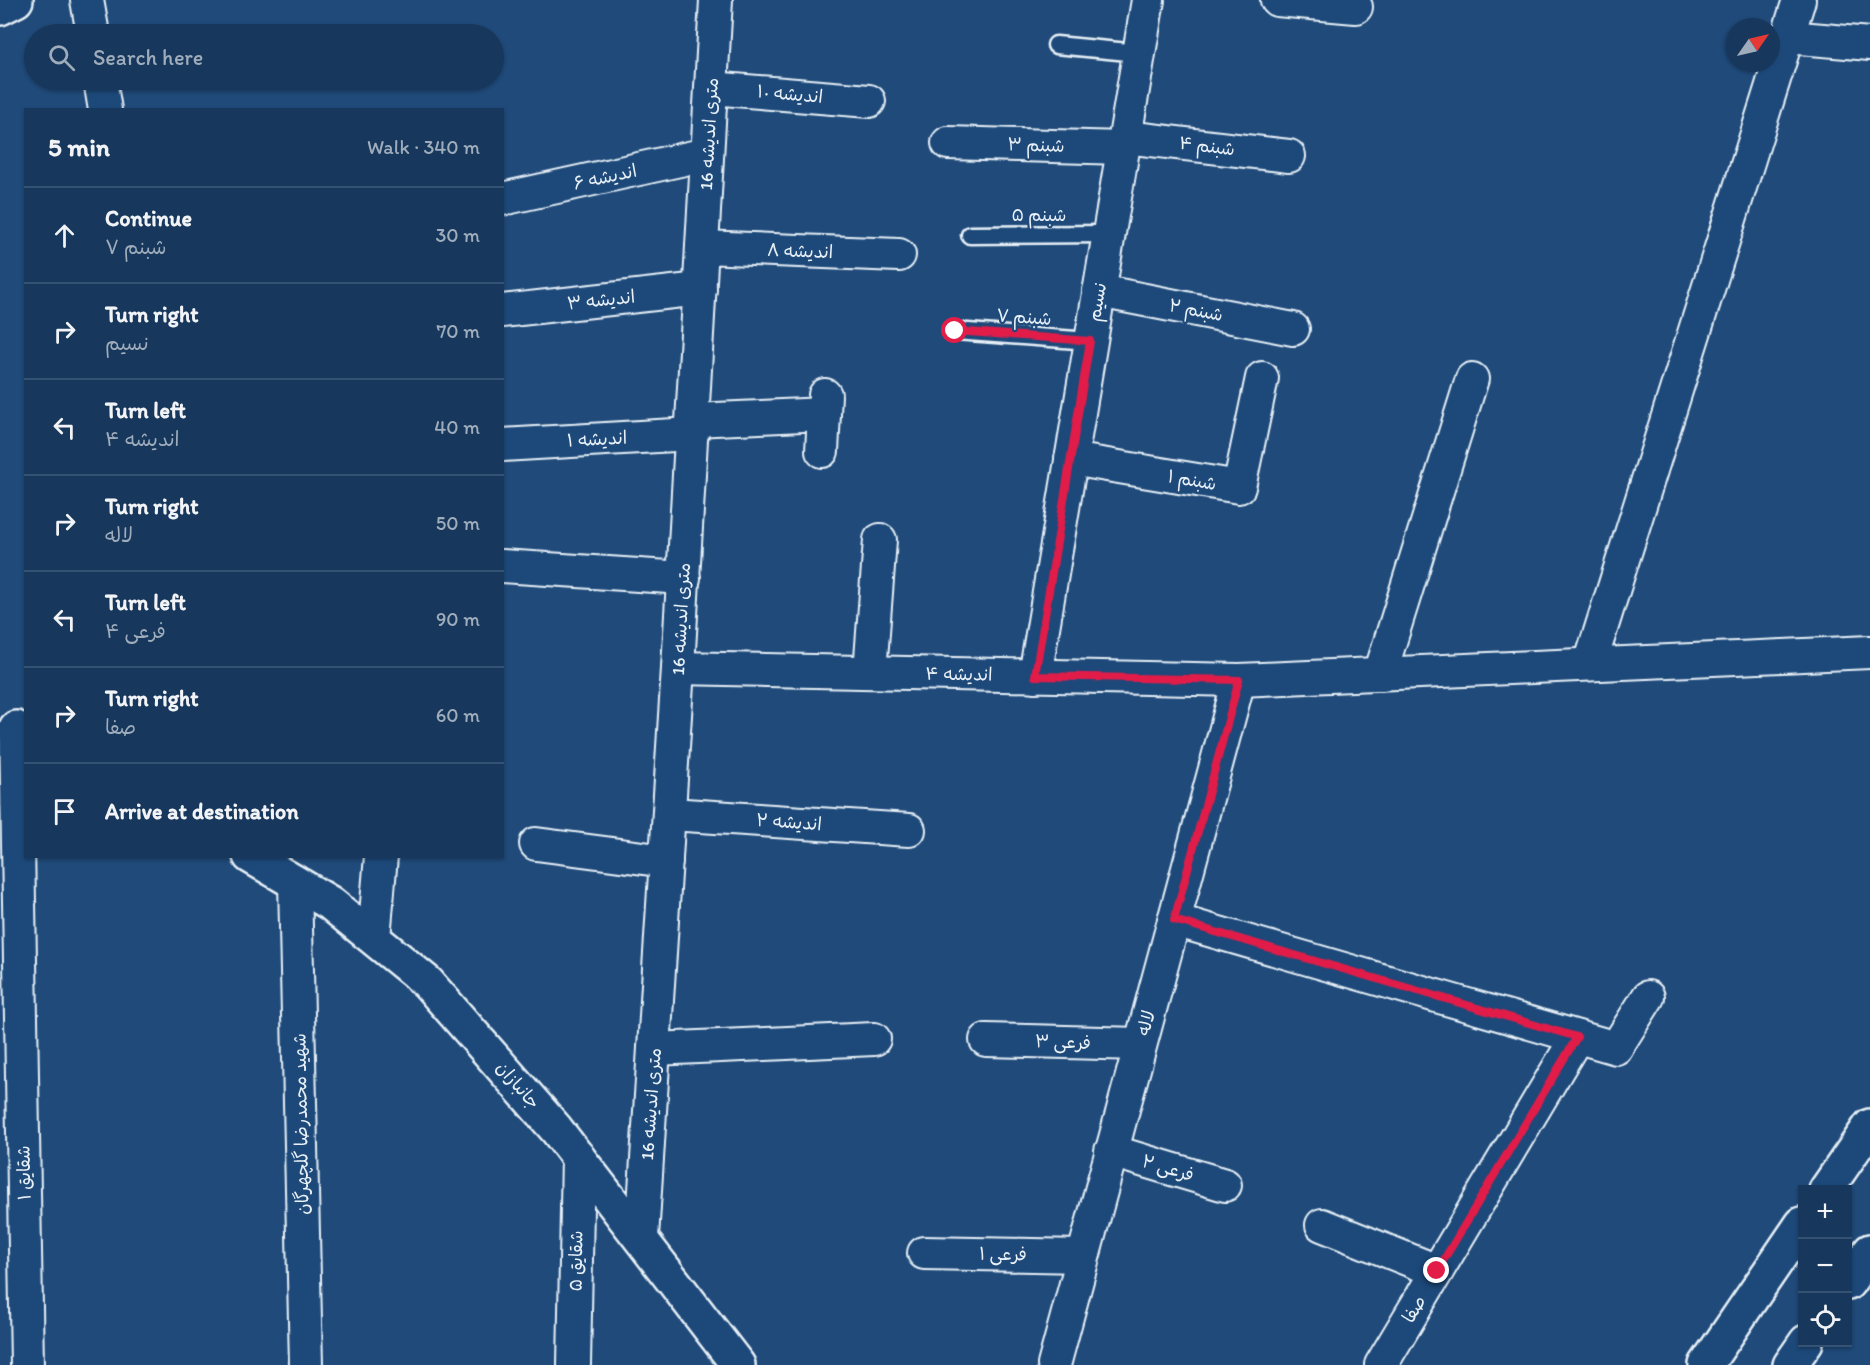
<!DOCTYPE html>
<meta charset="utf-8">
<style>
:root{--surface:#17385c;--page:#203f62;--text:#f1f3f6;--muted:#9eacbb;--line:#365272}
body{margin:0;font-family:Itim,"Playpen Sans Arabic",sans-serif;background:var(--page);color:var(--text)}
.controls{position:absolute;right:18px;bottom:18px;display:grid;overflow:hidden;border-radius:0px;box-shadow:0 2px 4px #0004}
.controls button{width:54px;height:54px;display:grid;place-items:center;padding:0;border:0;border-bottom:2px solid var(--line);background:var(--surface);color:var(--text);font:30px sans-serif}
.compass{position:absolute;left:1726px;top:18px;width:54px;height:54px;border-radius:50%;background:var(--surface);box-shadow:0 2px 4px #0004;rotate:56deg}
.stop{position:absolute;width:18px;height:18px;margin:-14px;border:4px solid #e11d48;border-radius:50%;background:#fff}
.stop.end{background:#e11d48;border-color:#fff;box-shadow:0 2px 6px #0008}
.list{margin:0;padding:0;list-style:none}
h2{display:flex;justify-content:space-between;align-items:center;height:78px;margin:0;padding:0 24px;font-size:26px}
h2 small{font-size:20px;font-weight:400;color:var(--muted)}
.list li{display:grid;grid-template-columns:39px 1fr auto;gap:18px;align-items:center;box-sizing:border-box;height:96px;padding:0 24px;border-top:2px solid var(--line)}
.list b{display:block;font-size:22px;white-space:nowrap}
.list p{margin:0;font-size:20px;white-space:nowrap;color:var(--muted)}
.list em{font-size:20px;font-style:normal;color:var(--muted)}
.icon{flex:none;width:33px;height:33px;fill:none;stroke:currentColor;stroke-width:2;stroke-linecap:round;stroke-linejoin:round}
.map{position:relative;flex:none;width:1870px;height:1365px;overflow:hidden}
.search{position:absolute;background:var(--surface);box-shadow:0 2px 4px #0004;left:24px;top:24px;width:480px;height:66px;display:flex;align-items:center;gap:15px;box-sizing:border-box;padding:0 21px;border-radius:33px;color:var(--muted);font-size:22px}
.panel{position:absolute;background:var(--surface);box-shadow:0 2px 4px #0004;left:24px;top:108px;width:480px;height:750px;border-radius:0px}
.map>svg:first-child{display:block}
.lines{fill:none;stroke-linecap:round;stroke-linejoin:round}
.service-casing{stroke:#e8f1f8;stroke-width:21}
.minor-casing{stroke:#e8f1f8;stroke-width:36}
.tertiary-casing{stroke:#e8f1f8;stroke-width:38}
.secondary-casing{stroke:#e8f1f8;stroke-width:38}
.service{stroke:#1f4a7a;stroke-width:16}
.minor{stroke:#1f4a7a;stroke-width:32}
.tertiary{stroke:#1f4a7a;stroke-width:33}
.secondary{stroke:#1f4a7a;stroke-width:33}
.route{stroke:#e11d48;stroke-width:8}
.labels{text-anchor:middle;stroke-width:4.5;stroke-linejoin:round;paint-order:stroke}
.street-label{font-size:18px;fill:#e8f1f8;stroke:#1f4a7a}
</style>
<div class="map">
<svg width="1870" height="1365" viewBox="0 0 1870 1365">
<rect width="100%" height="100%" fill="#1f4a7a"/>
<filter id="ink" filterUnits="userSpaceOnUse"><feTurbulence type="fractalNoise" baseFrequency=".0167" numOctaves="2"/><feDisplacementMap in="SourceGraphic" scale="12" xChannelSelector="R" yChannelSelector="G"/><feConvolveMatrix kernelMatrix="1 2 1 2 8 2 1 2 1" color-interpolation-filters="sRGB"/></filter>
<g filter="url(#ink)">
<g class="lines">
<defs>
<g id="service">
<path d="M1056 45 1139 53"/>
<path d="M970 235 1109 234"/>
<path d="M955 331 1090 341"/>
</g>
<g id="minor">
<path d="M87 0 93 34"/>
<path d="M1277 0 1356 7"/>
<path d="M1788 37 1870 44"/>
<path d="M100 80 105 110"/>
<path d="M711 88 869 101"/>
<path d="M1125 137 1289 156"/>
<path d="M948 143 1123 148"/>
<path d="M502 199 707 154"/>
<path d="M702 247 899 255"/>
<path d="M1099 291 1293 329"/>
<path d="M502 311 700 289"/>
<path d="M693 420 824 414"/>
<path d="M502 445 692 434"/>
<path d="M822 451 825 395"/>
<path d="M1071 459 1239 487 1262 378"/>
<path d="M502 566 684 578"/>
<path d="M1590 664 1799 0"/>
<path d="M678 668 1239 680 1870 652"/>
<path d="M870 672 880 540"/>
<path d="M1380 674 1472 379"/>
<path d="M1035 676 1148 0"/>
<path d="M16 728 27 1365"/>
<path d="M670 814 909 830"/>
<path d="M536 844 666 861"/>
<path d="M295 883 306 1365"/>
<path d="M1174 920 1616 1048 1648 997"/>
<path d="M374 938 381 856"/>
<path d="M986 1040 1140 1044"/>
<path d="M654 1049 874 1039"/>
<path d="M1111 1151 1225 1185"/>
<path d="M1322 1225 1437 1271"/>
<path d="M642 1238 678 668 716 0"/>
<path d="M924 1253 1082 1256"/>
<path d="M574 1365 578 1156"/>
<path d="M1054 1365 1239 680"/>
<path d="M1381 1365 1577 1037"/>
</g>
<g id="tertiary">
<path d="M0 8 16 0"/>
<path d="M16 728 26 733"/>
<path d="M250 856 330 903 427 982 556 1129 738 1365"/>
</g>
<g id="secondary">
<path d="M1826 1190 1870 1126"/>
<path d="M1848 1283 1870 1251"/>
<path d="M1706 1365 1802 1224"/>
<path d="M1790 1365 1806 1342"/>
</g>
</defs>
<use href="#service" class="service-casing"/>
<use href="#minor" class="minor-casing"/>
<use href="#tertiary" class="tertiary-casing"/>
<use href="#secondary" class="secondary-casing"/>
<use href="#service" class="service"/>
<use href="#minor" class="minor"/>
<use href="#tertiary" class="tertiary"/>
<use href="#secondary" class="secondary"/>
</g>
</g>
<g class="lines" filter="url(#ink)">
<path class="route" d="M955 331 1090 341 1035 676 1239 680 1174 920 1577 1037 1437 1271"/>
</g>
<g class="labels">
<g class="street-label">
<text transform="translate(790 94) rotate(5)" y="6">اندیشه ۱۰</text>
<text transform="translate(709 134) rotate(-87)" y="6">16 متری اندیشه</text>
<text transform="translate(1036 145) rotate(2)" y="6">شبنم ۳</text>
<text transform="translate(1207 146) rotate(7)" y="6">شبنم ۴</text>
<text transform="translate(605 177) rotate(-12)" y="6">اندیشه ۶</text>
<text x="1039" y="221">شبنم ۵</text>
<text transform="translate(800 251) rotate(2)" y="6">اندیشه ۸</text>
<text transform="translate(601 300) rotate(-6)" y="6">اندیشه ۳</text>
<text transform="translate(1097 302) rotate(-80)" y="6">نسیم</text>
<text transform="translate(1196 310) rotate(11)" y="6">شبنم ۲</text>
<text transform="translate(1024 317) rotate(4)" y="6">شبنم ۷</text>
<text transform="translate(597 439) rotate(-3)" y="6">اندیشه ۱</text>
<text transform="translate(1192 480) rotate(10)" y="6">شبنم ۱</text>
<text transform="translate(681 619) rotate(-87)" y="6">16 متری اندیشه</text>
<text transform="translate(959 674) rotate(1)" y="6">اندیشه ۴</text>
<text transform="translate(789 822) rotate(4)" y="6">اندیشه ۲</text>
<text transform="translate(1146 1023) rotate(-75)" y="6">لاله</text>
<text transform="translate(1063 1042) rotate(2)" y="6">فرعی ۳</text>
<text transform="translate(518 1085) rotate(49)" y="6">جانبازان</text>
<text transform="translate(651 1104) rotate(-86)" y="6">16 متری اندیشه</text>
<text transform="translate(301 1124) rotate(-91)" y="6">شهید محمدرضا گلچهرگان</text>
<text transform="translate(1168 1168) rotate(17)" y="6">فرعی ۲</text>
<text transform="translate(24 1173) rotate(-91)" y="6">شقایق ۱</text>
<text transform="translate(1003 1254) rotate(1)" y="6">فرعی ۱</text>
<text transform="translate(576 1261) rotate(-89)" y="6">شقایق ۵</text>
<text transform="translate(1414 1309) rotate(-59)" y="6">صفا</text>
</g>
</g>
</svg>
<div class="controls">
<button>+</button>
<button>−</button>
<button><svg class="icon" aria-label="locate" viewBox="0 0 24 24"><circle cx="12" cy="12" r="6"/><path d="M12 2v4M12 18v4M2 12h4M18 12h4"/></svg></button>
</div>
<svg class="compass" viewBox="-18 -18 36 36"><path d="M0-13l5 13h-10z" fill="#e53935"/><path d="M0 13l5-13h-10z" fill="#9eacbb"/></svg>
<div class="stop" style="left:955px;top:331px"></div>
<div class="stop end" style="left:1437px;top:1271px"></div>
<div class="search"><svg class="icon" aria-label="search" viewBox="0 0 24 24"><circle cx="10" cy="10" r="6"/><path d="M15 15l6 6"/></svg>Search here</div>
<section class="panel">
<h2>5 min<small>Walk · 340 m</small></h2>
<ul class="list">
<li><svg class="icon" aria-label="ahead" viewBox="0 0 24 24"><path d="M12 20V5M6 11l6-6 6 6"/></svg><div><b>Continue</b><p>شبنم ۷</p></div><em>30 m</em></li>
<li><svg class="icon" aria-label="right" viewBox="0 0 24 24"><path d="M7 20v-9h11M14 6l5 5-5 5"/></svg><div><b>Turn right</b><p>نسیم</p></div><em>70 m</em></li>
<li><svg class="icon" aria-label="left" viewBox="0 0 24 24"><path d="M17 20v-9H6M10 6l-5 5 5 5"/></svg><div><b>Turn left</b><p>اندیشه ۴</p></div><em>40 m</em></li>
<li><svg class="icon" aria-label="right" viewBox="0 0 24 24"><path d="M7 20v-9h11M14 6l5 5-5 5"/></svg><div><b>Turn right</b><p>لاله</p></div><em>50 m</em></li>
<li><svg class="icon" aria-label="left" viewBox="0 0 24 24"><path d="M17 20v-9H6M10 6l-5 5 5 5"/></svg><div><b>Turn left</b><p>فرعی ۴</p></div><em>90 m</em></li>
<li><svg class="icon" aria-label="right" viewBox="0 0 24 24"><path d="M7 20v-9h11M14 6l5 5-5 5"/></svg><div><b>Turn right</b><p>صفا</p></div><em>60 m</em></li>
<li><svg class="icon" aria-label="arrive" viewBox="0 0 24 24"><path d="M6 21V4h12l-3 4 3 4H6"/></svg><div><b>Arrive at destination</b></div></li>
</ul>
</section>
</div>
